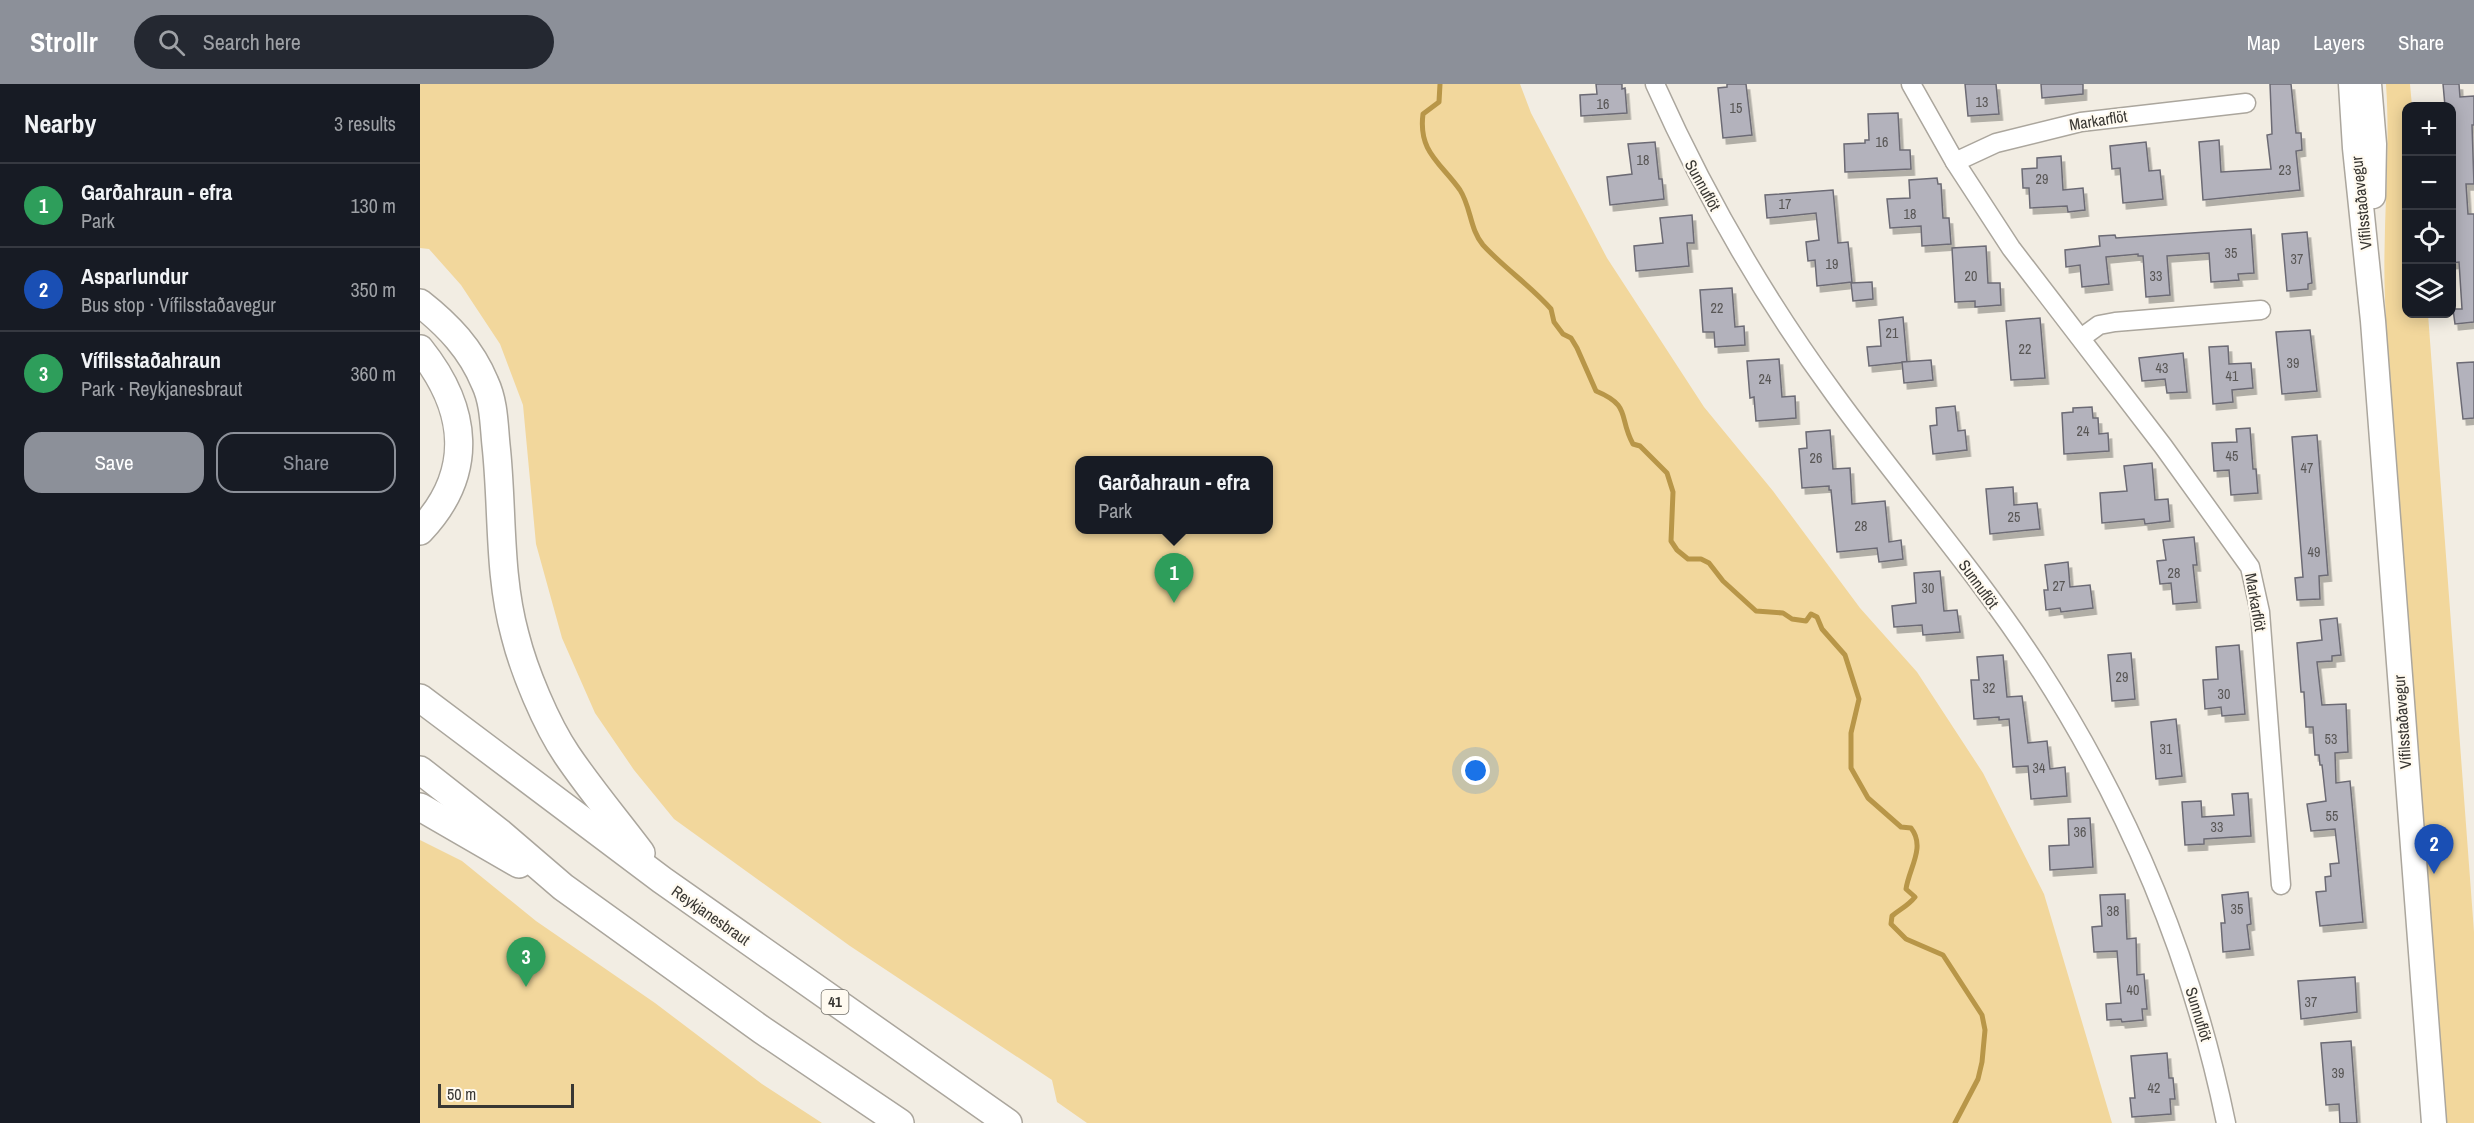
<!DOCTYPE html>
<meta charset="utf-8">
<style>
:root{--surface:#171b24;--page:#242831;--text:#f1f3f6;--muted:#9ea1a6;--line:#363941;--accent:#8c9099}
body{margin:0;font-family:"Archivo Narrow",sans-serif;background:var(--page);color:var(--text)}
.controls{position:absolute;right:18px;top:18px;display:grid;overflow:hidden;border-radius:12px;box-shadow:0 3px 15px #0003}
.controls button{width:54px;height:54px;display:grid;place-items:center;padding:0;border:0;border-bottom:2px solid var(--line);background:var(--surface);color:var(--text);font:30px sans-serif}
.scale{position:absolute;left:18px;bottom:15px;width:136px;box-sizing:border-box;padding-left:6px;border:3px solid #393733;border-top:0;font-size:16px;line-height:21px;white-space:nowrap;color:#393733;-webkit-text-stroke:4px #fffaf0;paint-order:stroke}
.you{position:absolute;left:1056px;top:687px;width:21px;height:21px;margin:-15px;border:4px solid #fff;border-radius:50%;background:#1a73e8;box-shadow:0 0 0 9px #1a73e833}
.badge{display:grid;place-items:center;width:39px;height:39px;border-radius:50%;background:var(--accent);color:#fff;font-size:20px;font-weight:700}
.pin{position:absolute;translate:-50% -50px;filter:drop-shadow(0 2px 3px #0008)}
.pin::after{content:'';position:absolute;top:32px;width:21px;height:18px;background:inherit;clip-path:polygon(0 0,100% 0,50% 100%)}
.popup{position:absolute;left:655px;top:372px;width:198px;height:78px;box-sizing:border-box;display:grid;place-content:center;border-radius:12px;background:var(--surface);filter:drop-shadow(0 2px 4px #0005);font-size:20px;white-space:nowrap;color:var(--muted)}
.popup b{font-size:22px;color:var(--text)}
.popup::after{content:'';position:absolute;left:50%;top:100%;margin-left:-12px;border:12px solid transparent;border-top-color:var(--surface)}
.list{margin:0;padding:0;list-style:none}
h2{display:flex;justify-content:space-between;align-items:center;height:78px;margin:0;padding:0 24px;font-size:26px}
h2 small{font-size:20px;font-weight:400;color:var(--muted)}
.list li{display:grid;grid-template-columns:39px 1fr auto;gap:18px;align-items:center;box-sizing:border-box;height:84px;padding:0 24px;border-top:2px solid var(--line)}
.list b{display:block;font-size:22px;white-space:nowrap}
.list p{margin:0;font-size:20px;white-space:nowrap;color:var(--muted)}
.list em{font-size:20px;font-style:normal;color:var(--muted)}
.actions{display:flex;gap:12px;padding:18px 24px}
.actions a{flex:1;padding:14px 0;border:2px solid var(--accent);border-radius:18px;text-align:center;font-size:21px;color:var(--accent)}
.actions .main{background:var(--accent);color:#fff}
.icon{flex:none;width:33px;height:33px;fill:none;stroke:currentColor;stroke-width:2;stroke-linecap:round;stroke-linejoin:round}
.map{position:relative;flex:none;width:2054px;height:1039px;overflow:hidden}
header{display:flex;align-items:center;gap:36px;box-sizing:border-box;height:84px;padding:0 30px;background:var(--accent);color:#fff}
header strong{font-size:28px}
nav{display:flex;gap:33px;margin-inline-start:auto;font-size:21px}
.search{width:420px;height:54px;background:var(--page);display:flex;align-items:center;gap:15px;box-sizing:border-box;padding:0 21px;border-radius:33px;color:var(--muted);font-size:22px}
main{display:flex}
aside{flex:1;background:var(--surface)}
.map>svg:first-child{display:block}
.green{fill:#f2d79c;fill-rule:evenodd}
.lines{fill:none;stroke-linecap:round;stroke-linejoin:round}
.stream{stroke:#b89648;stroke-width:5}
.building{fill:#b3b2bc;stroke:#6c6b74;stroke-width:1.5;filter:url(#shadow)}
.minor-casing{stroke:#aba69d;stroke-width:21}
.major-casing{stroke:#aba69d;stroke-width:27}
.highway-casing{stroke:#aba69d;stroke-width:30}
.minor{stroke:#fff;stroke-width:18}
.major{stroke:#fff;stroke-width:24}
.highway{stroke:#fff;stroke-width:27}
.labels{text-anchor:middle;stroke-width:4.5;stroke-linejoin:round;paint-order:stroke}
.number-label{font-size:14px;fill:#585655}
.shield{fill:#fffaf0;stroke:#74726c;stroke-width:1.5}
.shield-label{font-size:15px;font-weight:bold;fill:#393733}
.street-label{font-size:16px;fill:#393733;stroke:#fffaf0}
</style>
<header>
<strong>Strollr</strong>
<div class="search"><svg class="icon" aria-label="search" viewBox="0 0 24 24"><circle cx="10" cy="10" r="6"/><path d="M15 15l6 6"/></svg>Search here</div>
<nav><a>Map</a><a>Layers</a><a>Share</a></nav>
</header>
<main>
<aside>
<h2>Nearby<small>3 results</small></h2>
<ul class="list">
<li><span class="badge" style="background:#2e9e5b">1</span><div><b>Garðahraun - efra</b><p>Park</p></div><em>130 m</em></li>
<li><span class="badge" style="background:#1a4fb4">2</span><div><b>Asparlundur</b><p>Bus stop · Vífilsstaðavegur</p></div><em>350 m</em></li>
<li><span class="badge" style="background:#2e9e5b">3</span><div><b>Vífilsstaðahraun</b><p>Park · Reykjanesbraut</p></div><em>360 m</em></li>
</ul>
<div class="actions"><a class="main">Save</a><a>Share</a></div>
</aside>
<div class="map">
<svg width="2054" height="1039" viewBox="0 0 2054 1039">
<defs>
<filter id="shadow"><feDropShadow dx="3.5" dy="6" stdDeviation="0" flood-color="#0004"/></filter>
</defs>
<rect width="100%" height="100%" fill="#f2ede3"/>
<g class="green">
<path d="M0 0H1100L1111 29 1187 174 1284 323 1353 407 1440 524 1497 588 1563 689 1624 810 1692 1039H667L637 1018 632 996 430 862 254 735 214 686 175 629 142 554 116 460 103 321 80 260 41 201 9 165 0 164ZM849 376V446H660V376Z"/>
<path d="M1966 0H1990L1992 22H1986V230H2008L2054 848V1039H2027C1998 765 1977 490 1965 215 1962 143 1971 71 1966 0Z"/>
<path d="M0 756 42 777 116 837 235 919 342 1000 402 1039H0Z"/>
</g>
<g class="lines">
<path class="stream" d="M1020 0 1019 18 1003 30C998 68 1021 79 1040 106 1051 123 1050 146 1063 161 1084 184 1111 202 1131 225L1134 238 1143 250 1151 254 1157 264 1176 307C1212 322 1198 333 1213 360L1220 362 1247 389 1253 408 1251 457 1257 466 1268 475H1281L1289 479 1303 497 1336 527 1363 529 1372 535 1386 537 1391 530 1397 533 1402 545 1425 571 1439 615 1431 649V684L1448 714 1481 743 1491 744C1506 763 1489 784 1486 805L1495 813C1488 822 1480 825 1472 832L1471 840 1486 855 1523 871 1562 931 1565 946 1562 978 1558 995 1535 1039"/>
</g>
<g class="building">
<path d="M1176 0H1202V5L1205 4 1207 29 1161 32 1160 11 1177 10Z"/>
<path d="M1307 0H1326L1332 51 1303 54 1298 4 1307 3Z"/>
<path d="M1545 0H1576L1579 30 1548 32Z"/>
<path d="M1621 0H1663V10L1622 14Z"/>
<path d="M1850 0H1871L1876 49H1881L1882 66 1876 67 1880 106 1783 116 1779 58 1799 56 1801 88 1851 85 1847 51 1852 50Z"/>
<path d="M2023 0H2039L2040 13 2054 12V41H2052L2054 100H2046L2048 130H2054V238L2035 240 2033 225H2042L2039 178 2031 179V22H2025Z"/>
<path d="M1478 29 1480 66H1490L1491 85 1425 88 1424 60 1445 59V56H1449L1448 30Z"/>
<path d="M1235 58 1239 95H1242L1244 115 1190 121 1187 93 1212 90 1208 60Z"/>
<path d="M1726 58 1729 87 1740 86 1743 115 1703 119 1700 84 1692 85 1690 62Z"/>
<path d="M1641 72 1643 106 1663 104 1665 126 1648 128 1647 122 1610 124 1609 104H1603L1602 85 1617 84V74Z"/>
<path d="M1517 94 1518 100H1521L1523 134H1529L1531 160 1502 162 1501 142 1470 144 1467 115 1490 114 1489 96Z"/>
<path d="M1413 106 1418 159 1428 158 1432 198 1397 202 1395 176 1388 177 1386 158 1399 156 1396 129 1347 134 1345 111Z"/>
<path d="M1272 131 1274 159H1267L1269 182 1216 187 1214 162 1243 159 1240 134Z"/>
<path d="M1831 145 1834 189 1818 190 1819 196 1791 198 1789 169 1747 172 1750 211 1726 213 1723 172H1718V170L1686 173 1689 200 1662 203 1660 181 1646 183 1645 166 1680 162 1679 152 1695 151 1696 154Z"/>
<path d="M1887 148 1892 199 1888 200V205L1867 207 1862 150Z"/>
<path d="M1566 162 1568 199H1580L1581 221 1555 223V217L1535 218 1532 164Z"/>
<path d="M1452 198 1453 215 1433 217 1431 199Z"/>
<path d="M1312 204 1315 243 1324 242 1325 261 1295 263 1294 248H1283L1280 206Z"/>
<path d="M1483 233 1487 278 1449 282 1447 263 1461 262 1459 236Z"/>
<path d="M1620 234 1625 294 1591 296 1586 237Z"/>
<path d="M1890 246 1897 307 1862 310 1856 248Z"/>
<path d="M1808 262 1809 280 1831 279 1833 304 1812 306 1813 318 1793 320 1789 263Z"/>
<path d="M1763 269 1767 308 1747 309 1745 295 1722 297 1719 274Z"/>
<path d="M1359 275 1362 313 1375 312 1376 334 1336 337 1334 313 1330 314 1327 277Z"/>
<path d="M1511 276 1513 296 1484 299 1482 278Z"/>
<path d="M2054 278V334L2043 335 2037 279Z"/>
<path d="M1535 322 1538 347 1545 346 1547 366 1513 370 1510 342 1517 341 1516 324Z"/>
<path d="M1672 323 1673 334H1678L1679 350 1688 349 1689 367 1644 370 1642 329 1653 328V324Z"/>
<path d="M1830 344 1833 385H1836L1838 409 1811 411 1809 386 1794 387 1792 359 1817 358 1816 345Z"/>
<path d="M1410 346 1413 385 1430 384 1432 420 1465 417 1469 458 1481 456 1483 475 1459 478 1457 464 1417 468 1411 406H1409V402L1382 404 1379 365 1387 364 1386 348Z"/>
<path d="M1897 351 1908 491 1899 492 1900 515 1877 516 1875 494 1883 493 1872 353Z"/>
<path d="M1732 379 1735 416 1748 415 1750 437 1725 440 1724 435 1682 439 1680 409 1707 407 1704 382Z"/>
<path d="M1593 403 1594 421 1617 419 1620 445 1570 450 1566 405Z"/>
<path d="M1774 453 1777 481H1773L1777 518 1753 520 1751 499 1740 500 1737 477 1746 476 1743 456Z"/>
<path d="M1648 478 1650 503 1670 501 1673 524 1641 528 1640 524 1626 526 1624 506H1628L1625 481Z"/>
<path d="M1520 487 1524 527 1537 526 1540 548 1503 551 1502 541 1474 543 1472 522 1496 519 1494 489Z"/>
<path d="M1917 534 1921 571 1912 572V577L1897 578 1902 621 1926 620 1928 668 1915 669 1916 699 1930 697 1943 838 1900 842 1896 808 1906 807 1905 793 1911 792 1910 780 1919 779 1915 745 1891 747 1887 720 1906 717 1902 681H1900L1899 671H1895L1893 643H1886L1884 608H1881L1877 559 1902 556 1900 536Z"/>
<path d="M1819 561 1825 630 1802 632 1801 623 1785 625 1783 596 1798 595 1796 563Z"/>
<path d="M1711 569 1715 615 1692 617 1688 571Z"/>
<path d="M1583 571 1587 613 1602 612 1608 659 1627 657 1630 685 1645 683 1647 712 1611 715 1608 682 1593 683 1589 635 1579 636V633L1554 635 1551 596H1559L1557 573Z"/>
<path d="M1756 635 1762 692 1736 695 1731 638Z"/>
<path d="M1828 709 1831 752 1784 755V760L1765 761 1762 718 1781 717 1782 733 1814 731 1812 710Z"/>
<path d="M1670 734 1673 783 1630 786 1629 762 1649 761 1648 735Z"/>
<path d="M1828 808 1831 840 1827 841 1830 865 1803 868 1801 839H1805L1802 811Z"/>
<path d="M1705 810 1707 855 1716 854 1717 891 1724 890 1727 925H1722L1723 936 1702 938 1701 935 1687 936 1686 920 1701 919 1697 867 1674 868 1672 843 1682 842 1680 811Z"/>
<path d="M1935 893 1937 928 1881 935 1878 897Z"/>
<path d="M1931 957 1937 1039H1920L1919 1020 1906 1021 1901 959Z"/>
<path d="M1747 969 1749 994H1753L1755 1015H1750L1751 1030 1712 1033 1710 1014H1715L1711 972Z"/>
</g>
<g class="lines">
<defs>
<g id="minor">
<path d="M1235 0C1284 110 1344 214 1415 311 1481 402 1556 487 1617 581 1709 723 1772 873 1806 1039"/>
<path d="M1491 0 1535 78 1591 164 1743 362 1830 483 1840 528 1861 801"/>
<path d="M1535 78 1576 59 1661 38 1826 19"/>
<path d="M1661 254 1679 241 1695 238 1841 226"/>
</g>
<g id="major">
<path d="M1931 0 1935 64 1953 237 2014 1039"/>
<path d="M1949 0 1954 60 1953 112"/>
</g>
<g id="highway">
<path d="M0 219C28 241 51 265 65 299 74 318 74 341 76 361 83 424 78 489 95 551 104 587 126 640 147 671 170 705 197 737 221 769"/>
<path d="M0 265C48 325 55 389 0 447"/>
<path d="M0 614 242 796 588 1039"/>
<path d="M0 686 79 748 143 803 342 946 480 1039"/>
<path d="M0 723 99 780"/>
</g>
</defs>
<use href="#minor" class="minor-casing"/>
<use href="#major" class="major-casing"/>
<use href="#highway" class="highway-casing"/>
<use href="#minor" class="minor"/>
<use href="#major" class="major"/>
<use href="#highway" class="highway"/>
</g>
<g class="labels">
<g class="number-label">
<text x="1562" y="23">13</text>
<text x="1183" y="25">16</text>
<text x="1316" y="29">15</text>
<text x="1462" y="63">16</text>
<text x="1223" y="81">18</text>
<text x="1865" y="91">23</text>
<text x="1622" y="100">29</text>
<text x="1365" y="125">17</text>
<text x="1490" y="135">18</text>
<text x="1811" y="174">35</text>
<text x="1877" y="180">37</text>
<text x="1412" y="185">19</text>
<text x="1551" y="197">20</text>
<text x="1736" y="197">33</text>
<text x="1297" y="229">22</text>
<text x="1472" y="254">21</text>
<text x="1605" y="270">22</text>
<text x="1873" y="284">39</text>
<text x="1742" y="289">43</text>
<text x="1812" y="297">41</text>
<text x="1345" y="300">24</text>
<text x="1663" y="352">24</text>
<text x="1812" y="377">45</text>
<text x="1396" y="379">26</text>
<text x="1887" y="389">47</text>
<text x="1594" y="438">25</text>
<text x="1441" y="447">28</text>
<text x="1894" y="473">49</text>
<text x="1754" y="494">28</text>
<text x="1639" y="507">27</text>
<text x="1508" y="509">30</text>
<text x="1702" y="598">29</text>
<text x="1569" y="609">32</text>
<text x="1804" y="615">30</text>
<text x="1911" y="660">53</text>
<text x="1746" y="670">31</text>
<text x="1619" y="689">34</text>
<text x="1912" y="737">55</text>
<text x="1797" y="748">33</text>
<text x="1660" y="753">36</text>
<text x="1817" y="830">35</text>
<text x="1693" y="832">38</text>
<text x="1713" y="911">40</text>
<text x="1891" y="923">37</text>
<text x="1918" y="994">39</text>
<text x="1734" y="1009">42</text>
</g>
<rect class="shield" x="401.5" y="906" width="27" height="24" rx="4.5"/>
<g class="shield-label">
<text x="415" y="923">41</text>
</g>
<g class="street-label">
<text transform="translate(1678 36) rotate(-9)" y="6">Markarflöt</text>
<text transform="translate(1283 101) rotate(61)" y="6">Sunnuflöt</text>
<text transform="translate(1941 119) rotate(-96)" y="6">Vífilsstaðavegur</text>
<text transform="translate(1559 500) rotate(54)" y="6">Sunnuflöt</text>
<text transform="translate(1836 518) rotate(80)" y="6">Markarflöt</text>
<text transform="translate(1982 638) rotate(-94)" y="6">Vífilsstaðavegur</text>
<text transform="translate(291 831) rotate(35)" y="6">Reykjanesbraut</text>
<text transform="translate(1779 930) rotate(73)" y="6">Sunnuflöt</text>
</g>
</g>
</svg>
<div class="controls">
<button>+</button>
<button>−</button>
<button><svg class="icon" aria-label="locate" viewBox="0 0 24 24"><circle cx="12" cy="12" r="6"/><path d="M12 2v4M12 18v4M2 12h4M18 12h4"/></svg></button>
<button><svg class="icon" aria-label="layers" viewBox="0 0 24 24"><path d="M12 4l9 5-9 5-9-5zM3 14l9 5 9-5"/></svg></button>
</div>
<div class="scale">50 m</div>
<div class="you"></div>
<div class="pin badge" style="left:754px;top:519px;background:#2e9e5b">1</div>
<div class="popup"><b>Garðahraun - efra</b>Park</div>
<div class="pin badge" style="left:2014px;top:790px;background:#1a4fb4">2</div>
<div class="pin badge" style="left:106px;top:903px;background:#2e9e5b">3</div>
</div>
</main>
